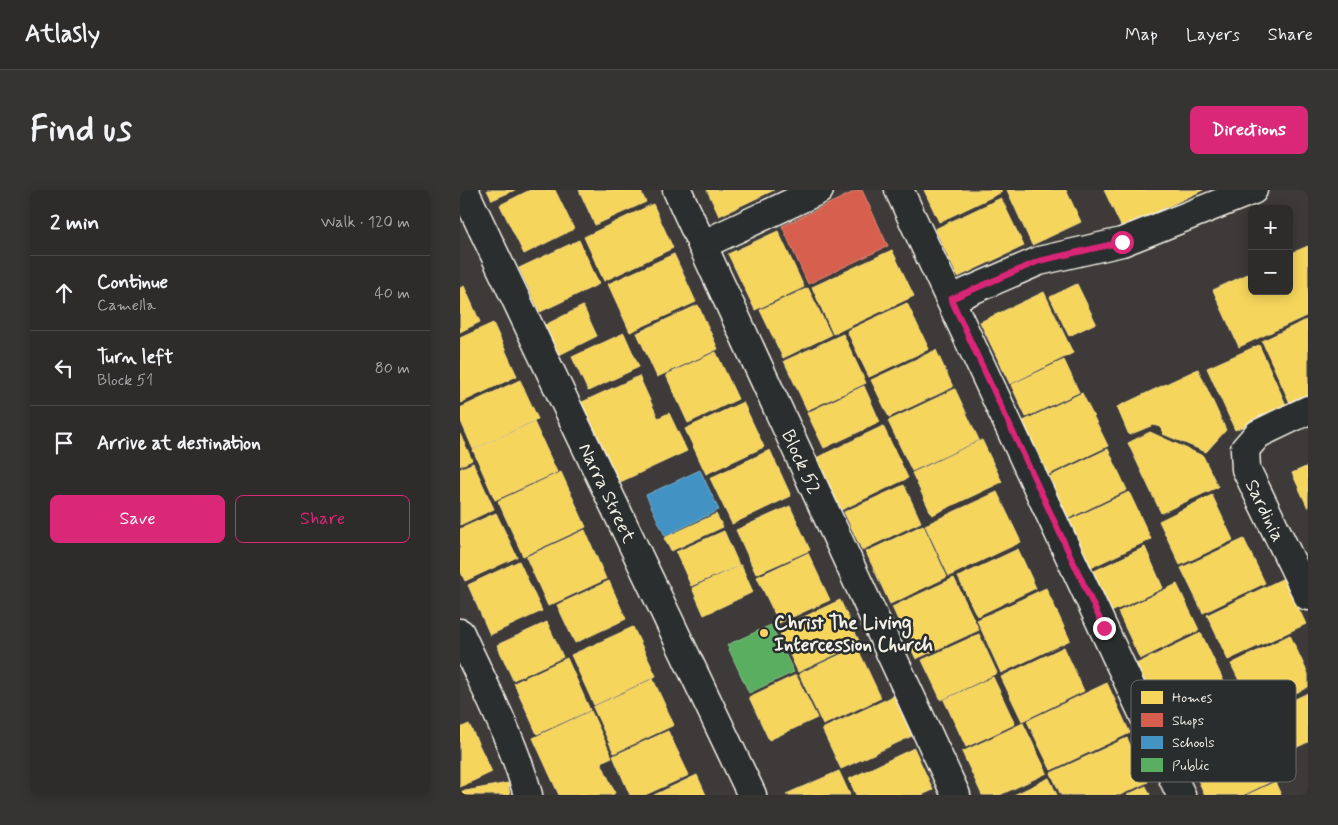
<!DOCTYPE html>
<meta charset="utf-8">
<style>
:root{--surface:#2e2c2b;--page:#363433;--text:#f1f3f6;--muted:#a7a7a9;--line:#494847;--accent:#db2777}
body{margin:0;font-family:Mynerve,sans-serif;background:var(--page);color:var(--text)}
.controls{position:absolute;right:15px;top:15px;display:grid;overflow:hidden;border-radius:8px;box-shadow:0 2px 12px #0003}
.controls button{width:45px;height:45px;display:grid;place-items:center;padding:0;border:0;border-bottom:1px solid var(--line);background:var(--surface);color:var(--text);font:25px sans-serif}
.stop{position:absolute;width:15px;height:15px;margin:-11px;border:4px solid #db2777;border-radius:50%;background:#fff}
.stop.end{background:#db2777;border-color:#fff;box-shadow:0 1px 5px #0008}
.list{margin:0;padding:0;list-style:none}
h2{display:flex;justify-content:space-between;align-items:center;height:65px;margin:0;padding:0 20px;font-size:21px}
h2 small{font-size:16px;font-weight:400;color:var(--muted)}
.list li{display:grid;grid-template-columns:32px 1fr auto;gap:15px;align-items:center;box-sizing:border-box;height:75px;padding:0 20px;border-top:1px solid var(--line)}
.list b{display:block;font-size:19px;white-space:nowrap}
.list p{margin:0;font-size:16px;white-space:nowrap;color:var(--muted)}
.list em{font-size:16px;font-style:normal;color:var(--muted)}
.actions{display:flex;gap:10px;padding:15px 20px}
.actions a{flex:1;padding:11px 0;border:1px solid var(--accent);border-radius:8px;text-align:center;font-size:18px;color:var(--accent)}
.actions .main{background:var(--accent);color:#fff}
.icon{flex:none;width:28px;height:28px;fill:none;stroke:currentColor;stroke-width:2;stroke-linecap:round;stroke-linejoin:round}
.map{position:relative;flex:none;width:848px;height:605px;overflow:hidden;border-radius:8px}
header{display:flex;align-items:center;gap:30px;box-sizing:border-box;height:70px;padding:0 25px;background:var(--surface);border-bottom:1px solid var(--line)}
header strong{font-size:24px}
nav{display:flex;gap:28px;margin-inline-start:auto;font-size:18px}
.intro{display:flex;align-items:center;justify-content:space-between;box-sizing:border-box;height:120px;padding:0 30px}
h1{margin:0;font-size:35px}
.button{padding:12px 22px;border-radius:8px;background:var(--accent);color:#fff;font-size:18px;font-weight:700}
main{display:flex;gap:30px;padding:0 30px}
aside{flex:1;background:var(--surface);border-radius:8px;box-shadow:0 2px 12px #0003}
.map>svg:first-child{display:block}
.homes{fill:#f6d55c;stroke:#f5dd86}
.shops{fill:#d6604d;stroke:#df8c7c}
.schools{fill:#4393c3;stroke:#78afce}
.public{fill:#5aae61;stroke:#88c28a}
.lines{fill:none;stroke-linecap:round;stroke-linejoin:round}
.minor-casing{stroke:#f4f1e8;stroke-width:31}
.minor{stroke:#2a2d2e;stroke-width:28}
.route{stroke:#db2777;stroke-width:6}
.poi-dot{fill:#ffd166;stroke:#2a2d2e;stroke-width:2}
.labels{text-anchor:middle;stroke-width:5;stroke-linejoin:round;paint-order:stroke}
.street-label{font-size:19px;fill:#f4f1e8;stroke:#2a2d2e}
.poi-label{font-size:19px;font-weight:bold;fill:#f4f1e8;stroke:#2a2d2e;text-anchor:start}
.key{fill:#2a2d2e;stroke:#676866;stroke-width:1}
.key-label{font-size:14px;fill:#f4f1e8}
</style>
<header>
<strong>Atlasly</strong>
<nav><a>Map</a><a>Layers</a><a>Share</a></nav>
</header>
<div class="intro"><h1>Find us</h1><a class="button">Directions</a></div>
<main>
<aside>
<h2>2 min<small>Walk · 120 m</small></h2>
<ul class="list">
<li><svg class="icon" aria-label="ahead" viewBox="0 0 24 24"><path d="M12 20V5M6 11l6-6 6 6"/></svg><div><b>Continue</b><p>Camella</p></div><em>40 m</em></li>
<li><svg class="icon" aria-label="left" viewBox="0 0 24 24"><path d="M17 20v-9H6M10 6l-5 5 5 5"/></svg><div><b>Turn left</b><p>Block 51</p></div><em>80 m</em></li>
<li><svg class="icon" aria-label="arrive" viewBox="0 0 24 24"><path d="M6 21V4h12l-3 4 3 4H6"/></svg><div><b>Arrive at destination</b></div></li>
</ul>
<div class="actions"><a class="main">Save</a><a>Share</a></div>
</aside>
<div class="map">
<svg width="848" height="605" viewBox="0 0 848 605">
<rect width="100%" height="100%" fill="#3d3a39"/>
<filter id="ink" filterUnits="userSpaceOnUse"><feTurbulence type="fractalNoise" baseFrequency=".02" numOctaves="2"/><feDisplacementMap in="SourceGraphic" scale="10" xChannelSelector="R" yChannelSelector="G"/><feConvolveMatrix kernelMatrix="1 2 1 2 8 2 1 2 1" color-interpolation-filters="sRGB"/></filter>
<g filter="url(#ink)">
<g class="homes">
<path d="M27 0H55L32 10Z"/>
<path d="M70 0H95L114 39 64 64 40 15Z"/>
<path d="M119 0H180L186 12 135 35Z"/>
<path d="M247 0H314L259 26Z"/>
<path d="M464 0H541L542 2 479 32Z"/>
<path d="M547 0H606L621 32 572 55Z"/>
<path d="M644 0H743L662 38Z"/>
<path d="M541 8 564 56 498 87 475 39Z"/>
<path d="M193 14 213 58 144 91 124 47Z"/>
<path d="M318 41 344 97 295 120 268 64Z"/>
<path d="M119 50 139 94 80 122 59 78Z"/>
<path d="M848 56V125L779 157 753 100 792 82V101H829V64Z"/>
<path d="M432 60 454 106 373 144 352 97Z"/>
<path d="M214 64 236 112 170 142 148 94Z"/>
<path d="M617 94 636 133 609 146 590 107Z"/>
<path d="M4 96 20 132 0 142V98Z"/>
<path d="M348 98 371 145 323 168 300 120Z"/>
<path d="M584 102 613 163 550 194 520 132Z"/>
<path d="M447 113 469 159 409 187 387 141Z"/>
<path d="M238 115 258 159 197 187 177 143Z"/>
<path d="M123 116 137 146 95 167 81 137Z"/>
<path d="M846 130 848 134V205L830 213 802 151Z"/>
<path d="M33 133 57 186 0 213V148Z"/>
<path d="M164 143 179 177 128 201 112 167Z"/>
<path d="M383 144 406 193 347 220 324 171Z"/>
<path d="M799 155 827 217 775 240 747 178Z"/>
<path d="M476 160 493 197 429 227 411 190Z"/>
<path d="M256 162 278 209 228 233 206 185Z"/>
<path d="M604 170 619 202 566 227 551 195Z"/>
<path d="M738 179 766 240 746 262 703 244 701 237 693 235 669 245 657 217Z"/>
<path d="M179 186 198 228 209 223 227 261 158 293 120 213Z"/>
<path d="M60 190 78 229 13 259 0 229V218Z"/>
<path d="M404 196 420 232 364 258 347 223Z"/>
<path d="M495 199 519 250 452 281 428 231Z"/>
<path d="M622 203 648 256 583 287 557 234Z"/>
<path d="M283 212 304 257 246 284 225 239Z"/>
<path d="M74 232 97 282 35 310 13 260Z"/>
<path d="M423 236 448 288 381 320 356 268Z"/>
<path d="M690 242 743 266 758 297 701 323 668 253Z"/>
<path d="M0 244 12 270 0 276Z"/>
<path d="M522 250 542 292 472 325 452 283Z"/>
<path d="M648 259 667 300 609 328 589 287Z"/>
<path d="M310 260 331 306 272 334 250 288Z"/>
<path d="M13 273 34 319 0 335V279Z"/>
<path d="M848 276V318L832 283Z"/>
<path d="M101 282 126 337 63 366 38 311Z"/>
<path d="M444 295 461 332 402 360 384 322Z"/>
<path d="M537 302 561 352 489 386 465 335Z"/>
<path d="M669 302 691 349 630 378 608 331Z"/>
<path d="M752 305 773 350 720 375 699 331Z"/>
<path d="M330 316 350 360 296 384 276 340Z"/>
<path d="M36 323 57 367 5 391 0 380V339Z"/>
<path d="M256 324 263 337 211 361 204 348Z"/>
<path d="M463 335 487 387 430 414 406 362Z"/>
<path d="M125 340 146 389 88 416 66 367Z"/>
<path d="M264 341 279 375 231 396 216 362Z"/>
<path d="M784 349 805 393 743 423 721 378Z"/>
<path d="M685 357 703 398 651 422 632 382Z"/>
<path d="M558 359 576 398 517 426 498 387Z"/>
<path d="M348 363 370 410 319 433 297 387Z"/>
<path d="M59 371 82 421 30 445 8 395Z"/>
<path d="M281 375 293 402 244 425 232 398Z"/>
<path d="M494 388 519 440 456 469 432 417Z"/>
<path d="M824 388 846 434 768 470 747 425Z"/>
<path d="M149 391 166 429 115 453 97 415Z"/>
<path d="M717 394 739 440 680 469 658 422Z"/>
<path d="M586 398 610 450 541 483 517 430Z"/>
<path d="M380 410 400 453 338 482 318 439Z"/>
<path d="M87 432 103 467 53 490 37 455Z"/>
<path d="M173 437 196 486 134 515 111 465Z"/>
<path d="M741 443 766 496 698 529 672 476Z"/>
<path d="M519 444 537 483 481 510 462 470Z"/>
<path d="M830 445 848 484V497L795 523 771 474Z"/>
<path d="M397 457 421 508 363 535 339 484Z"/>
<path d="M604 457 624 501 562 531 541 487Z"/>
<path d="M107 468 130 520 77 544 54 493Z"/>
<path d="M336 485 357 528 309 550 289 507Z"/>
<path d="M533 487 555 534 506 557 484 510Z"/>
<path d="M193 489 214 535 154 563 133 517Z"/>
<path d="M647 493 670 543 591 580 567 531Z"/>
<path d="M848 503V552L816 567 797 527Z"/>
<path d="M434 506 452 546 381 579 362 539Z"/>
<path d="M131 521 152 567 141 572 155 603 152 605H99L73 548Z"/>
<path d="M563 533 587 583 540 605H522L502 562Z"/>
<path d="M9 534 32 582 0 597V538Z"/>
<path d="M793 540 816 589 783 605H745L729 571Z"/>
<path d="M208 541 229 585 185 605H170L153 566Z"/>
<path d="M667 548 688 592 660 605H601L591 583Z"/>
<path d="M454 558 473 600 462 605H396L389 589Z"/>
<path d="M379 581 390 605H326V604Z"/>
<path d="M237 585 246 605H194Z"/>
<path d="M589 588 597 605H554Z"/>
<path d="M815 592 821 605H787Z"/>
<path d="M48 593 50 605H0V602Z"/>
<path d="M686 596 690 605H667Z"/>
</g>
<path class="shops" d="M398 0H402L428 56 348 94 322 36Z"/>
<path class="schools" d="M240 280 259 320 205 346 186 305Z"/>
<path class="public" d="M311 435 334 482 289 503 267 455Z"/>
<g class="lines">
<defs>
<g id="minor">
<path id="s1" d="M4 0 292 605"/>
<path id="s2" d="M217 0 496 605"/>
<path d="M439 0 721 605"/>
<path d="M242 55 359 0"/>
<path d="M491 109 579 71 662 52 793 0"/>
<path id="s3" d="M848 220 798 244 785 259 786 279 848 406"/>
<path d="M0 443C24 496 53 549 68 605"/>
</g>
</defs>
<use href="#minor" class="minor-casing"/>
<use href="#minor" class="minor"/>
</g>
</g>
<g class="lines" filter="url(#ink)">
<path class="route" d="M644 438 491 109 579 71 662 52"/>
</g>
<circle class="poi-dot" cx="304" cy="443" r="5"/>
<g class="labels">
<g class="street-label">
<text dy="7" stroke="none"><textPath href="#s2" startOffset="299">Block 52</textPath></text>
<text dy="7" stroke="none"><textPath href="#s1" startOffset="335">Narra Street</textPath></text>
<text dy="7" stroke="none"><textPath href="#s3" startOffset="141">Sardinia</textPath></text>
</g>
<g class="poi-label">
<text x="314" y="439">Christ The Living<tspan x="314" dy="22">Intercession Church</tspan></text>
</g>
</g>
<rect x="671" y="490" width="165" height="102" rx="8" class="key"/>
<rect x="681" y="501" width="22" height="13" fill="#f6d55c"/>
<rect x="681" y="523" width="22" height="14" fill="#d6604d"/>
<rect x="681" y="546" width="22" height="13" fill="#4393c3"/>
<rect x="681" y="568" width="22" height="14" fill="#5aae61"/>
<g class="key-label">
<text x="712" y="512">Homes</text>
<text x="712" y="535">Shops</text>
<text x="712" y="557">Schools</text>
<text x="712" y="580">Public</text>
</g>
</svg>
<div class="controls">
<button>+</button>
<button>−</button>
</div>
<div class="stop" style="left:662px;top:52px"></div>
<div class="stop end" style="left:644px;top:438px"></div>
</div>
</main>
